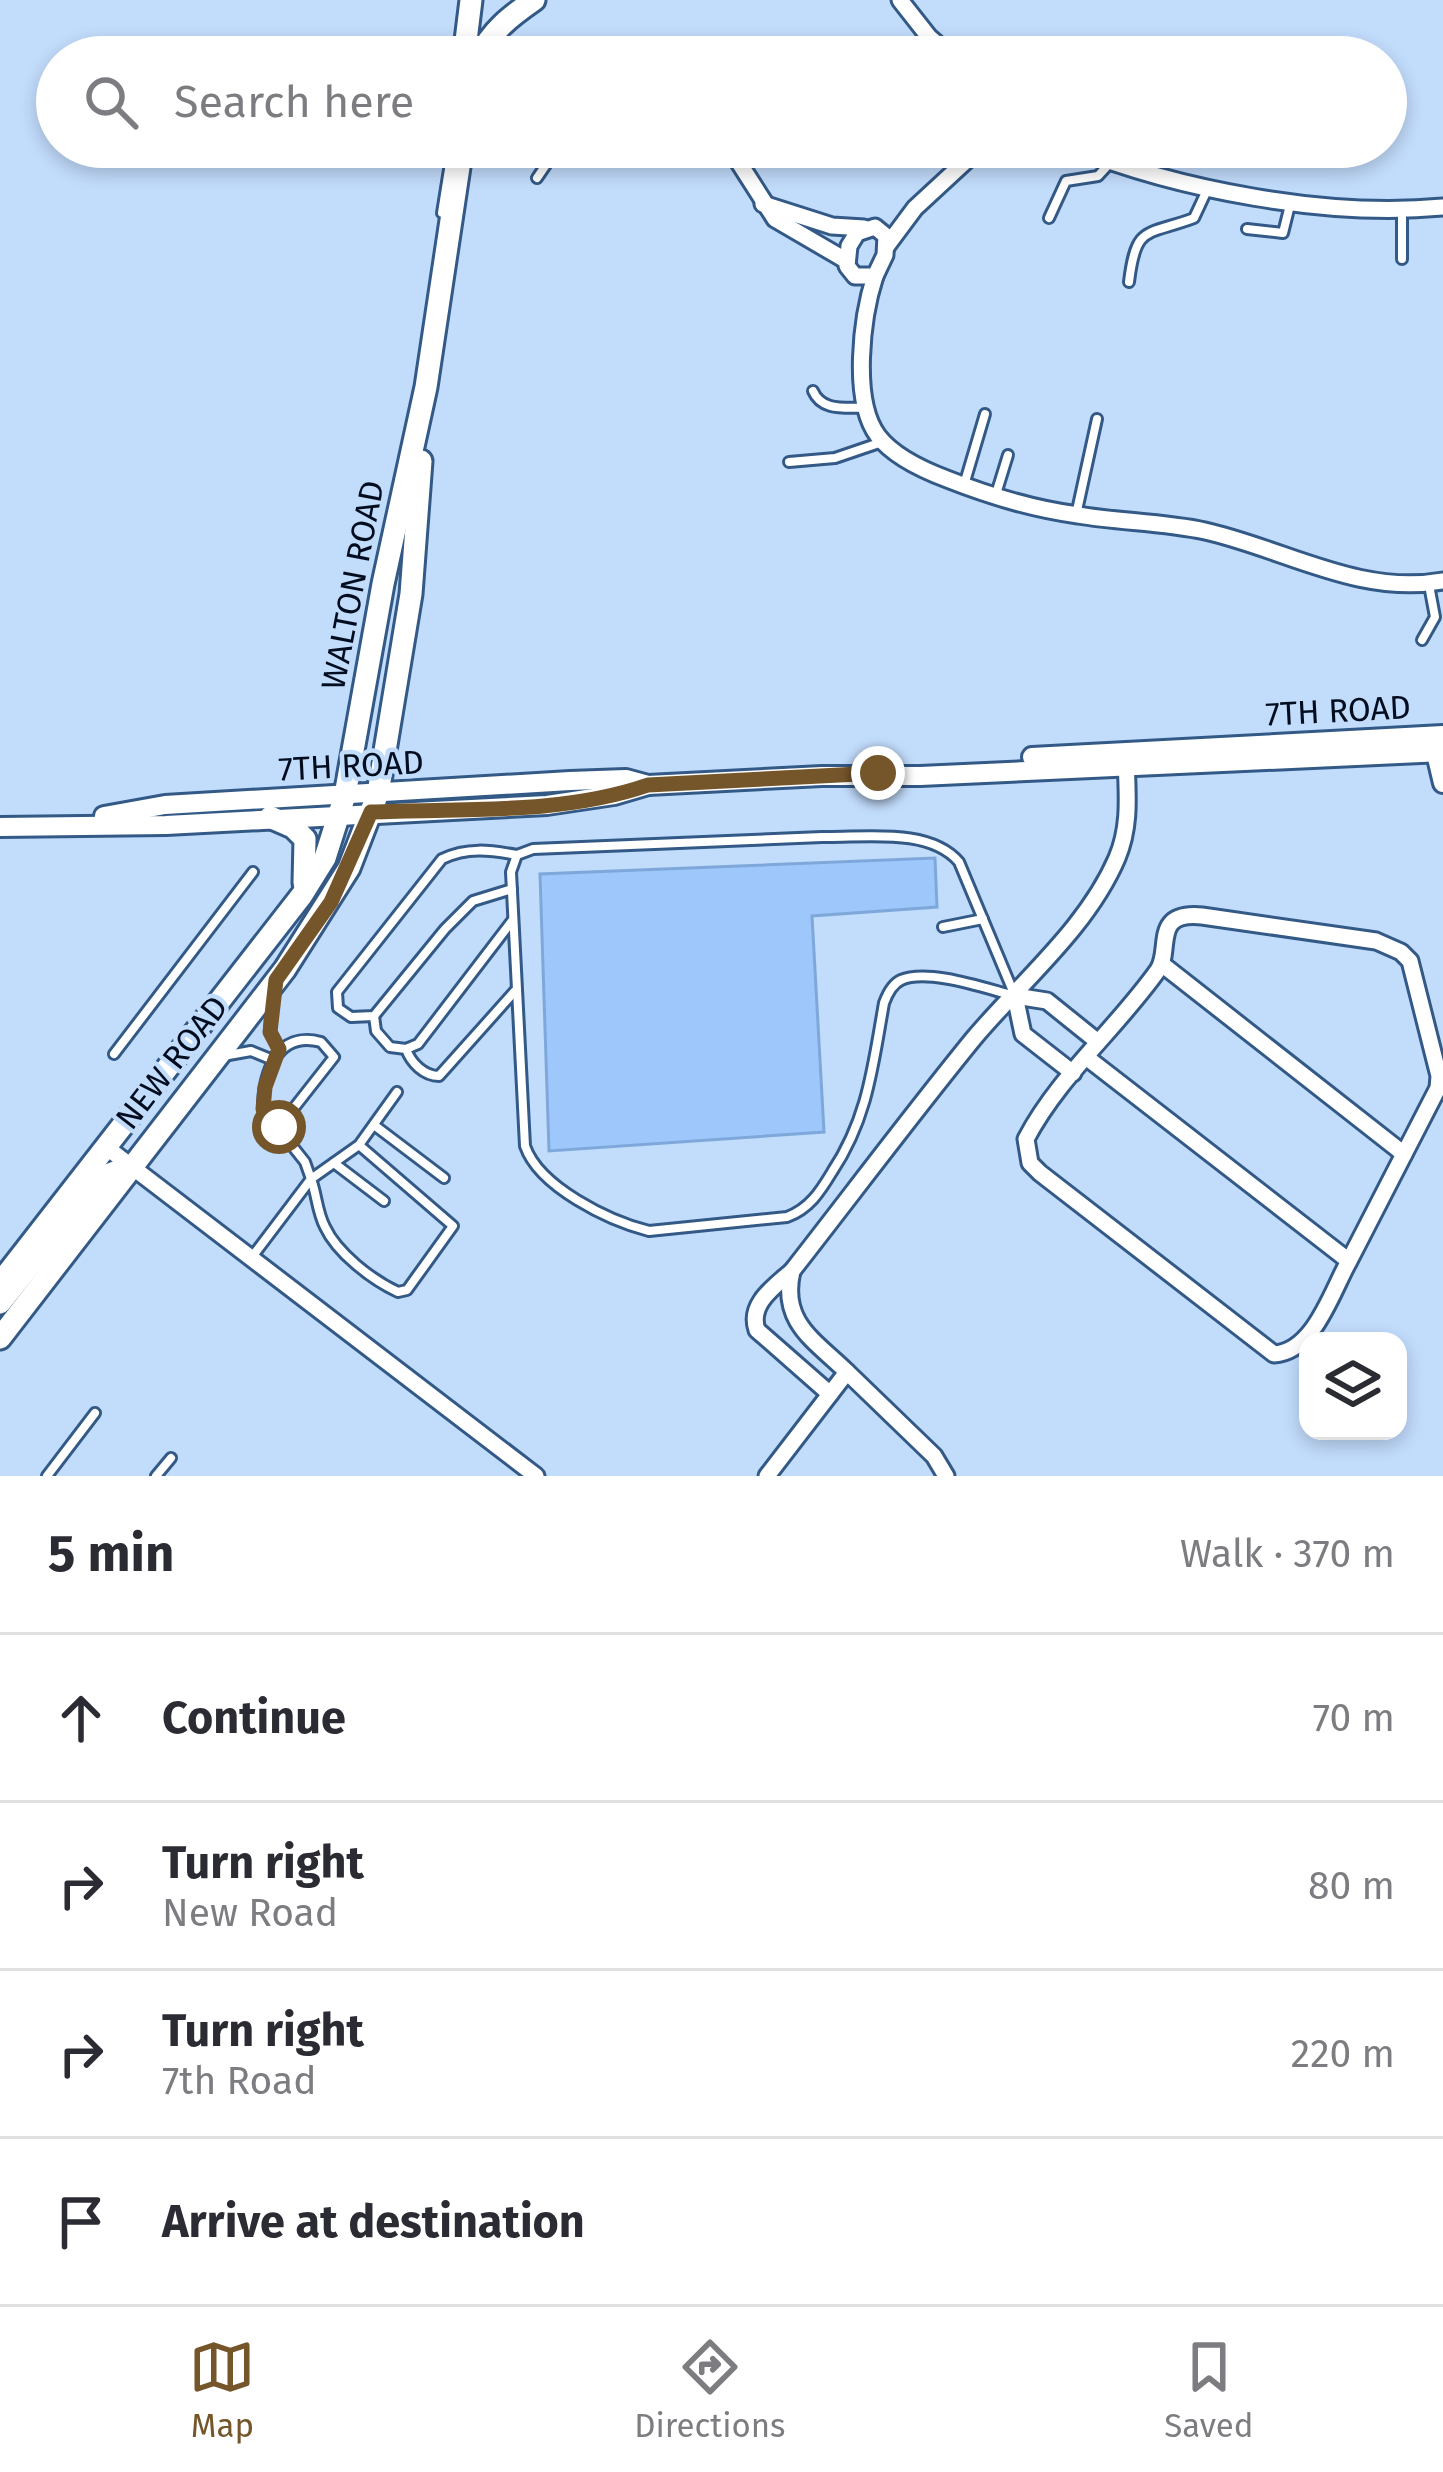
<!DOCTYPE html>
<meta charset="utf-8">
<style>
:root{--surface:#fff;--page:#f7f7f7;--text:#2b2b33;--muted:#7c7c81;--line:#e1e1e2;--accent:#75562b}
body{margin:0;font-family:"Fira Sans",sans-serif;background:var(--page);color:var(--text)}
.controls{position:absolute;right:36px;bottom:36px;display:grid;overflow:hidden;border-radius:24px;box-shadow:0 6px 18px #0003}
.controls button{width:108px;height:108px;display:grid;place-items:center;padding:0;border:0;border-bottom:3px solid var(--line);background:var(--surface);color:var(--text);font:60px sans-serif}
.stop{position:absolute;width:36px;height:36px;margin:-27px;border:9px solid #75562b;border-radius:50%;background:#fff}
.stop.end{background:#75562b;border-color:#fff;box-shadow:0 3px 12px #0008}
.list{margin:0;padding:0;list-style:none}
h2{display:flex;justify-content:space-between;align-items:center;height:156px;margin:0;padding:0 48px;font-size:51px}
h2 small{font-size:39px;font-weight:400;color:var(--muted)}
.list li{display:grid;grid-template-columns:78px 1fr auto;gap:36px;align-items:center;box-sizing:border-box;height:168px;padding:0 48px;border-top:3px solid var(--line)}
.list b{display:block;font-size:45px;white-space:nowrap}
.list p{margin:0;font-size:39px;white-space:nowrap;color:var(--muted)}
.list em{font-size:39px;font-style:normal;color:var(--muted)}
.icon{flex:none;width:66px;height:66px;fill:none;stroke:currentColor;stroke-width:2;stroke-linecap:round;stroke-linejoin:round}
.map{position:relative;flex:none;width:1443px;height:1476px;overflow:hidden}
.search{position:absolute;background:var(--surface);box-shadow:0 6px 18px #0003;left:36px;right:36px;top:36px;height:132px;display:flex;align-items:center;gap:30px;box-sizing:border-box;padding:0 42px;border-radius:66px;color:var(--muted);font-size:45px}
.sheet{height:828px;background:var(--surface)}
nav{display:flex;justify-content:space-around;align-items:center;box-sizing:border-box;height:168px;border-top:3px solid var(--line);background:var(--surface);font-size:33px;color:var(--muted)}
nav a{display:grid;justify-items:center;gap:6px}
nav .on{color:var(--accent)}
.map>svg:first-child{display:block}
.building{fill:#9ec8fc;stroke:#7fa8da;stroke-width:3}
.lines{fill:none;stroke-linecap:round;stroke-linejoin:round}
.service-casing{stroke:#335986;stroke-width:14}
.minor-casing{stroke:#335986;stroke-width:21}
.tertiary-casing{stroke:#335986;stroke-width:24}
.secondary-casing{stroke:#335986;stroke-width:27}
.service{stroke:#fff;stroke-width:8}
.minor{stroke:#fff;stroke-width:15}
.tertiary{stroke:#fff;stroke-width:18}
.secondary{stroke:#fff;stroke-width:21}
.route{stroke:#75562b;stroke-width:15}
.labels{text-anchor:middle;stroke-width:9;stroke-linejoin:round;paint-order:stroke}
.street-label{font-size:33px;fill:#010d1f;stroke:#c2dcfc}
</style>
<div class="map">
<svg width="1443" height="1476" viewBox="0 0 1443 1476">
<rect width="100%" height="100%" fill="#c2dcfc"/>
<path class="building" d="M935 858 937 907 812 916 824 1132 549 1151 540 874Z"/>
<g class="lines">
<defs>
<g id="service">
<path d="M537 178 552 156 569 147"/>
<path d="M442 213 451 157"/>
<path d="M1049 218 1066 181 1098 176 1109 164"/>
<path d="M1247 229 1283 233 1291 201"/>
<path d="M1402 259V211"/>
<path d="M1129 282C1136 224 1146 236 1194 218L1208 188"/>
<path d="M813 391C822 412 846 407 865 408"/>
<path d="M789 462 835 458 882 442"/>
<path d="M964 485 985 414"/>
<path d="M996 494 1008 455"/>
<path d="M1076 515 1097 419"/>
<path d="M1422 640 1435 617 1429 585"/>
<path d="M822 837C864 838 929 827 959 862L1015 996C987 989 928 968 901 980 892 984 887 995 884 1003 873 1065 868 1118 832 1172 820 1192 809 1209 787 1217L649 1231C609 1221 539 1187 525 1146L511 872 517 855 533 849Z"/>
<path d="M512 889 473 901 445 929 374 1016 351 1017 338 1008 337 992 442 859C467 847 490 850 517 855"/>
<path d="M943 927 983 919"/>
<path d="M272 1000 270 1032 279 1049"/>
<path d="M374 1016 376 1031 390 1047 406 1049 418 1044 512 921"/>
<path d="M406 1049C411 1063 424 1076 439 1076L515 991"/>
<path d="M114 1054 253 872"/>
<path d="M223 1056 251 1051 273 1060"/>
<path d="M374 1125 444 1178"/>
<path d="M359 1145 453 1226 407 1290 398 1292C372 1280 337 1253 325 1227 317 1212 317 1195 311 1179L359 1145 397 1092"/>
<path d="M334 1163 384 1201"/>
<path d="M252 1257 311 1179 305 1162 263 1109C263 1073 277 1030 321 1042L334 1057 279 1127"/>
<path d="M47 1476 95 1413"/>
<path d="M156 1476 171 1458"/>
</g>
<g id="minor">
<path d="M900 0 929 37 952 57"/>
<path d="M729 147 775 219 847 261"/>
<path d="M1072 147C1178 190 1328 218 1443 207"/>
<path d="M763 204 832 226 864 228"/>
<path d="M875 227 886 236 885 255 875 276H855L847 266 849 246 857 233Z"/>
<path d="M886 247 915 208 981 147"/>
<path d="M875 276C862 316 851 400 878 436 894 457 923 470 947 479 990 496 1033 509 1078 515 1120 522 1163 522 1205 531 1285 549 1359 596 1443 581"/>
<path d="M1163 965 1404 1154"/>
<path d="M1015 996 1023 1034 1073 1073"/>
<path d="M1015 996 1047 1001 1098 1042"/>
<path d="M1086 1057 1349 1261 1438 1088 1439 1076 1410 961 1401 952 1376 941 1202 916C1151 911 1172 950 1158 970 1117 1028 1059 1076 1026 1139L1030 1163 1040 1173 1274 1354C1314 1352 1332 1291 1349 1261"/>
<path d="M106 1147 536 1476"/>
<path d="M792 1271C780 1322 814 1340 847 1372"/>
<path d="M830 1394 757 1330C748 1304 774 1287 792 1271 853 1193 912 1114 974 1038 1022 981 1087 928 1117 858 1131 825 1127 793 1126 758"/>
<path d="M767 1476 847 1372 934 1456 946 1476"/>
</g>
<g id="tertiary">
<path d="M1433 741 1443 783"/>
<path d="M1032 757 1443 735"/>
<path d="M104 816 165 805 570 781 626 779 648 785"/>
<path d="M0 827 166 825 547 805 614 795 648 785 822 776H920L1443 752"/>
</g>
<g id="secondary">
<path d="M464 57 471 0"/>
<path d="M479 57C491 31 511 16 534 0"/>
<path d="M270 817 293 827 305 839 304 883"/>
<path d="M0 1283 302 895 325 858 345 795 383 584 426 387 462 147"/>
<path d="M0 1303 101 1177 131 1166"/>
<path d="M0 1338 285 969 349 868 378 793 411 594 421 461"/>
</g>
</defs>
<use href="#service" class="service-casing"/>
<use href="#minor" class="minor-casing"/>
<use href="#tertiary" class="tertiary-casing"/>
<use href="#secondary" class="secondary-casing"/>
<use href="#service" class="service"/>
<use href="#minor" class="minor"/>
<use href="#tertiary" class="tertiary"/>
<use href="#secondary" class="secondary"/>
</g>
<g class="lines">
<path class="route" d="M279 1127 263 1109 265 1087 279 1049 270 1032 276 980 331 902 371 812C462 808 561 815 648 785L878 773"/>
</g>
<g class="labels">
<g class="street-label">
<text transform="translate(352 585) rotate(-79)" y="12">WALTON ROAD</text>
<text transform="translate(1338 710) rotate(-3)" y="12">7TH ROAD</text>
<text transform="translate(351 765) rotate(-3)" y="12">7TH ROAD</text>
<text transform="translate(171 1062) rotate(-52)" y="12">NEW ROAD</text>
</g>
</g>
</svg>
<div class="controls">
<button><svg class="icon" aria-label="layers" viewBox="0 0 24 24"><path d="M12 4l9 5-9 5-9-5zM3 14l9 5 9-5"/></svg></button>
</div>
<div class="stop" style="left:279px;top:1127px"></div>
<div class="stop end" style="left:878px;top:773px"></div>
<div class="search"><svg class="icon" aria-label="search" viewBox="0 0 24 24"><circle cx="10" cy="10" r="6"/><path d="M15 15l6 6"/></svg>Search here</div>
</div>
<section class="sheet">
<h2>5 min<small>Walk · 370 m</small></h2>
<ul class="list">
<li><svg class="icon" aria-label="ahead" viewBox="0 0 24 24"><path d="M12 20V5M6 11l6-6 6 6"/></svg><div><b>Continue</b></div><em>70 m</em></li>
<li><svg class="icon" aria-label="right" viewBox="0 0 24 24"><path d="M7 20v-9h11M14 6l5 5-5 5"/></svg><div><b>Turn right</b><p>New Road</p></div><em>80 m</em></li>
<li><svg class="icon" aria-label="right" viewBox="0 0 24 24"><path d="M7 20v-9h11M14 6l5 5-5 5"/></svg><div><b>Turn right</b><p>7th Road</p></div><em>220 m</em></li>
<li><svg class="icon" aria-label="arrive" viewBox="0 0 24 24"><path d="M6 21V4h12l-3 4 3 4H6"/></svg><div><b>Arrive at destination</b></div></li>
</ul>
</section>
<nav>
<a class="on"><svg class="icon" aria-label="map" viewBox="0 0 24 24"><path d="M3 6l6-2 6 2 6-2v14l-6 2-6-2-6 2zM9 4v14M15 6v14"/></svg>Map</a>
<a><svg class="icon" aria-label="directions" viewBox="0 0 24 24"><path d="M12 3l9 9-9 9-9-9zM9 14v-3h6M13 9l2 2-2 2"/></svg>Directions</a>
<a><svg class="icon" aria-label="saved" viewBox="0 0 24 24"><path d="M7 4h10v16l-5-4-5 4z"/></svg>Saved</a>
</nav>
